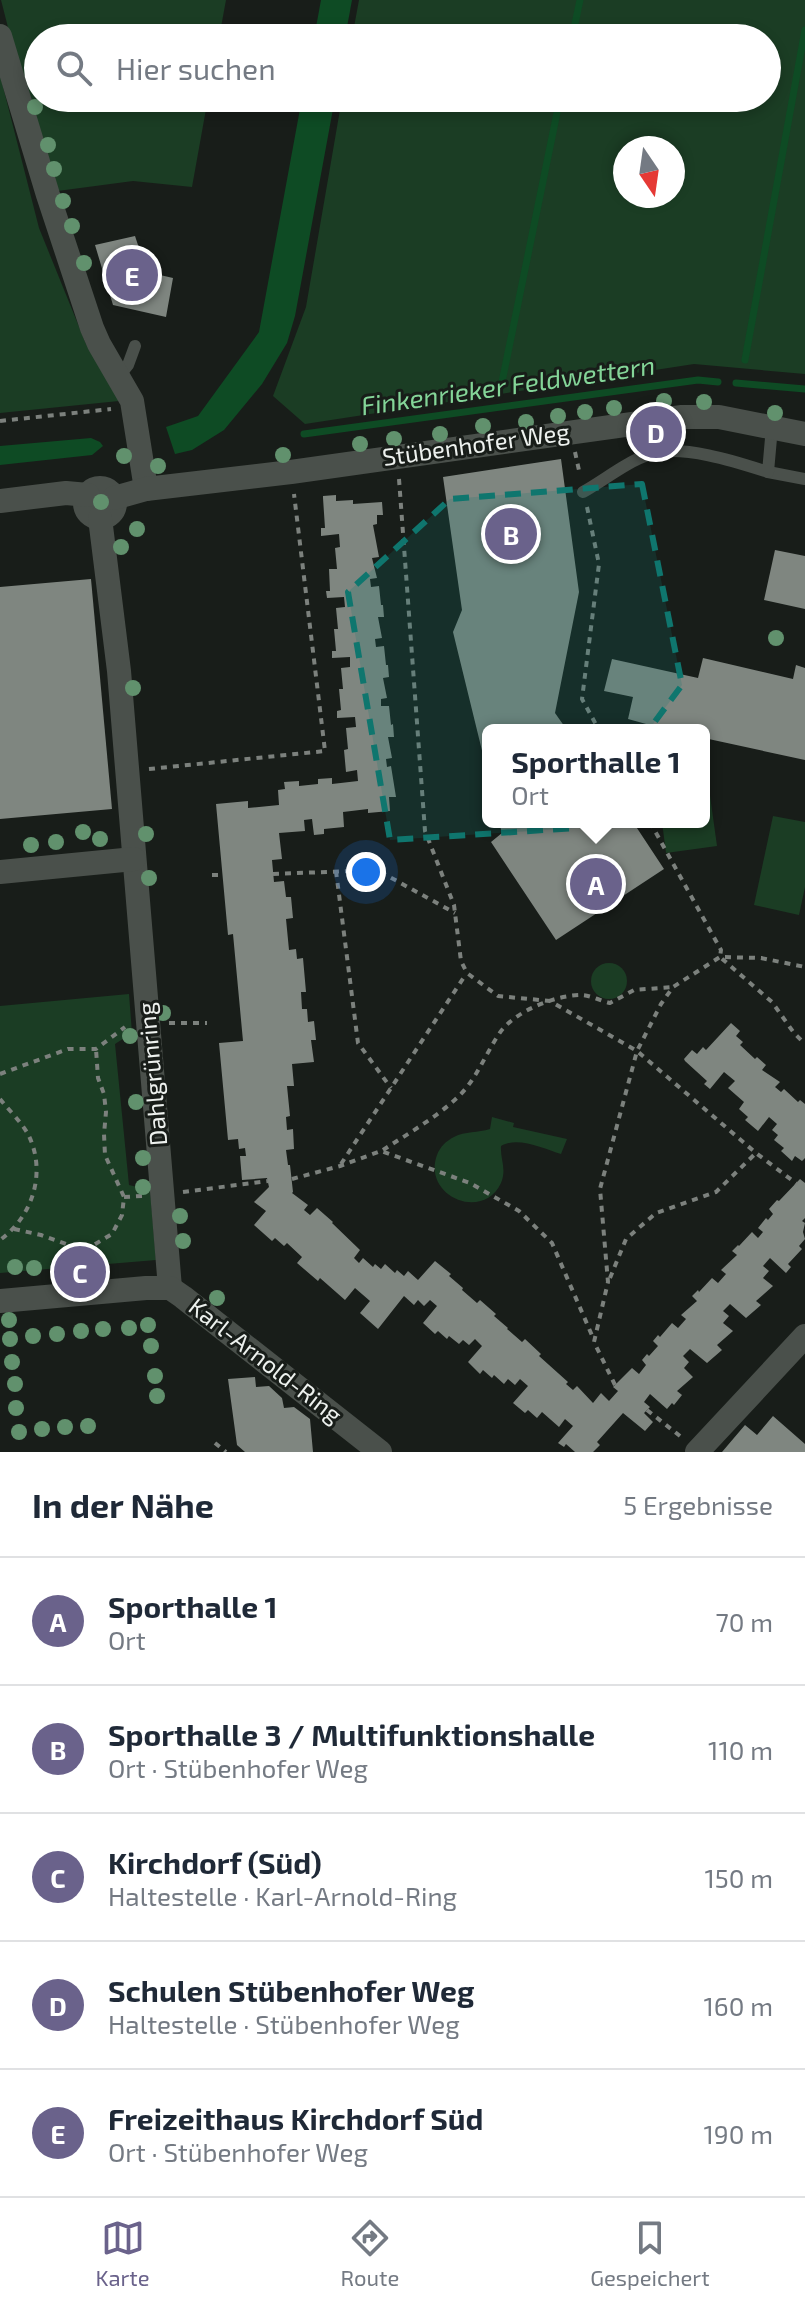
<!DOCTYPE html>
<html lang="de">
<meta charset="utf-8">
<style>
:root{--surface:#fff;--page:#f6f6f7;--text:#1f2937;--muted:#747a83;--line:#e0e1e3;--accent:#6a628b}
body{margin:0;font-family:"Exo 2",sans-serif;background:var(--page);color:var(--text)}
.compass{position:absolute;left:613px;top:136px;width:72px;height:72px;border-radius:50%;background:var(--surface);box-shadow:0 4px 12px #0003;rotate:167deg}
.you{position:absolute;left:366px;top:872px;width:28px;height:28px;margin:-20px;border:6px solid #fff;border-radius:50%;background:#1a73e8;box-shadow:0 0 0 12px #1a73e833}
.badge{display:grid;place-items:center;width:52px;height:52px;border-radius:50%;background:var(--accent);color:#fff;font-size:26px;font-weight:700}
.pin{position:absolute;translate:-50% -50%;border:4px solid #fff;box-shadow:0 2px 8px #0006}
.popup{position:absolute;left:482px;top:724px;width:228px;height:104px;box-sizing:border-box;display:grid;place-content:center;border-radius:12px;background:var(--surface);filter:drop-shadow(0 2px 6px #0005);font-size:26px;white-space:nowrap;color:var(--muted)}
.popup b{font-size:30px;color:var(--text)}
.popup::after{content:'';position:absolute;left:50%;top:100%;margin-left:-16px;border:16px solid transparent;border-top-color:var(--surface)}
.list{margin:0;padding:0;list-style:none}
h2{display:flex;justify-content:space-between;align-items:center;height:104px;margin:0;padding:0 32px;font-size:34px}
h2 small{font-size:26px;font-weight:400;color:var(--muted)}
.list li{display:grid;grid-template-columns:52px 1fr auto;gap:24px;align-items:center;box-sizing:border-box;height:128px;padding:0 32px;border-top:2px solid var(--line)}
.list b{display:block;font-size:30px;white-space:nowrap}
.list p{margin:0;font-size:26px;white-space:nowrap;color:var(--muted)}
.list em{font-size:26px;font-style:normal;color:var(--muted)}
.icon{flex:none;width:44px;height:44px;fill:none;stroke:currentColor;stroke-width:2;stroke-linecap:round;stroke-linejoin:round}
.map{position:relative;flex:none;width:805px;height:1452px;overflow:hidden}
.search{position:absolute;background:var(--surface);box-shadow:0 4px 12px #0003;left:24px;right:24px;top:24px;height:88px;display:flex;align-items:center;gap:20px;box-sizing:border-box;padding:0 28px;border-radius:44px;color:var(--muted);font-size:30px}
.sheet{height:744px;background:var(--surface)}
nav{display:flex;justify-content:space-around;align-items:center;box-sizing:border-box;height:112px;border-top:2px solid var(--line);background:var(--surface);font-size:22px;color:var(--muted)}
nav a{display:grid;justify-items:center;gap:4px}
nav .on{color:var(--accent)}
.map>svg:first-child{display:block}
.green{fill:#1b3d24;fill-rule:evenodd}
.water{fill:#0e4b24}
.lines{fill:none;stroke-linecap:round;stroke-linejoin:round}
.stream{stroke:#0e4b24;stroke-width:7}
.building{fill:#7f8680}
.path{stroke:#7c817d;stroke-width:4;stroke-dasharray:6 6;stroke-linecap:butt}
.lane{stroke:#4a504b;stroke-width:12}
.street{stroke:#4a504b;stroke-width:24}
.tree{fill:#61916d}
.marked{fill:#0f766e;fill-opacity:0.2;stroke:#0f766e;stroke-width:6;stroke-dasharray:16 10;stroke-linejoin:round}
.labels{text-anchor:middle;stroke-width:6;stroke-linejoin:round;paint-order:stroke}
.street-label{font-size:24px;fill:#edf1ee;stroke:#181d19}
.water-label{font-size:26px;font-style:italic;fill:#84d598;stroke:#181d19}
</style>
<div class="map">
<svg width="805" height="1452" viewBox="0 0 805 1452">
<rect width="100%" height="100%" fill="#181d19"/>
<g class="green">
<path d="M1 0H226L219 38H38V98H208L192 187 133 181 50 192Z"/>
<path d="M359 0H805V374L694 364 305 424 273 396 306 307 342 98H767V38H352ZM625 148H673V196H625Z"/>
<path d="M0 75 39 228 86 344 119 401 0 413Z"/>
<path d="M707 774 717 846 666 853 662 822H704V775Z"/>
<path d="M773 816 805 822V887L799 915 754 905Z"/>
<circle cx="609" cy="981" r="18"/>
<path d="M129 994 132 1033 115 1044 129 1185 150 1190 156 1260 0 1273V1006Z"/>
<path d="M492 1117 514 1123 513 1127 567 1139 561 1154C544 1149 518 1136 501 1146 500 1159 507 1169 501 1183 483 1222 422 1196 437 1155 440 1147 446 1141 454 1137 465 1131 478 1133 490 1129Z"/>
</g>
<g class="water">
<path d="M321 0H352L345 38H314Z"/>
<path d="M302 98H335L295 316 287 343 262 384 224 430 192 450 175 454 166 427 198 416 259 332Z"/>
<path d="M91 438 100 442 103 446 92 455 0 465V446Z"/>
</g>
<g class="lines">
<g class="stream">
<path d="M572 38 580 0"/>
<path d="M745 360 805 30"/>
<path d="M502 382 560 98"/>
<path d="M736 383 805 389"/>
<path d="M304 434 698 380 718 382"/>
</g>
</g>
<g class="building">
<path d="M135 236 147 272 173 278 166 317 113 305 95 245Z"/>
<path d="M561 459 579 592 555 713 567 730H488L487 771 453 632 462 610 443 477Z"/>
<path d="M336 495V501L353 500V504L382 502 383 515H377V524L373 525 379 557 372 558 377 578 370 579 371 587 379 586 381 605H383L384 617H378L382 638 375 639 376 647 384 646 386 665H388L389 677 383 678 387 698 381 699V706H389L391 725 393 724 394 737H388L392 758 386 759 387 767 391 766 396 797H389L390 811 368 813V809L343 812 344 827 324 829V834L314 835 312 819 304 820 305 831 279 833 282 859 272 860 274 882 284 881 286 897H291L293 918 286 919 289 950 296 949 297 959 303 958 306 992H301L302 1009H307L308 1022 314 1021 316 1040H311L314 1062 292 1064 294 1086H287L290 1116 286 1117 287 1130 293 1129 294 1149 286 1150 288 1165H290L293 1192 292 1193 308 1205 304 1210 310 1215 317 1208 333 1222 332 1223 360 1250 354 1258 359 1263 363 1258 373 1267 375 1264 381 1269 385 1264 395 1273 397 1270 404 1276 408 1271 418 1280 435 1261 451 1274 449 1276 463 1288 462 1290 477 1303 480 1300 496 1314 494 1316 508 1328 507 1329 522 1342 525 1339 541 1354 539 1356 568 1382 566 1384 573 1390 577 1386 593 1403 601 1393 609 1401 618 1391 613 1387 632 1368 639 1374 646 1365 642 1360 647 1354 649 1356 658 1346 653 1341 658 1335 660 1337 672 1323 678 1328 686 1319 681 1315 697 1301 692 1296 698 1290 699 1292 712 1278 718 1283 726 1274 721 1270 737 1255 732 1251 738 1245 739 1246 752 1232 758 1238 763 1232 758 1228 766 1218 768 1220 773 1214 769 1209 777 1200 779 1201 800 1179 805 1183V1218L802 1221 805 1223 803 1232 805 1239 799 1246 802 1249 788 1264 791 1267 786 1273 770 1258 763 1266 769 1271 763 1278 773 1286 756 1301 761 1305 746 1318 730 1304 723 1311 729 1316 723 1323 733 1331 717 1345 722 1350 707 1363 690 1349 683 1356 689 1362 684 1368 693 1377 677 1391 682 1395 674 1405 672 1403 667 1409 650 1394 644 1402 650 1407 644 1413 653 1422 645 1431 623 1413 597 1442 600 1445 593 1452H575L566 1444 564 1447 558 1443 573 1426 565 1419 559 1427 542 1412 537 1418 528 1410 525 1413 513 1403 528 1386 520 1379 515 1385 508 1379 504 1384 494 1375 492 1378 483 1370 480 1374 468 1362 482 1346 475 1339 469 1345 463 1340 459 1344 449 1336 447 1339 438 1331 435 1334 423 1323 437 1306 430 1300 424 1306 418 1300 414 1305 404 1296 378 1329 360 1313 370 1301 355 1288 345 1300 320 1278 318 1281 297 1263 302 1257 287 1243 284 1246 275 1238 272 1241 254 1225 266 1211 254 1202 269 1187 267 1178 242 1180 240 1156H246L245 1148 239 1149 238 1139 228 1140 219 1043 243 1041 233 934 228 935 216 804 248 801V808L279 805 278 790 285 789 284 782 299 781V786L318 784V779L332 778V784L358 781 357 770 346 772 344 750 348 749 346 728 356 727 355 717 337 718V711L341 710 339 689H343L341 668 350 667V657L332 658V651H336L334 629H338L336 608 345 607 344 597 327 598 326 591H330L329 569H337L335 548 340 547 339 534 321 536V528H325L323 498V496Z"/>
<path d="M775 550 805 556V609L764 600Z"/>
<path d="M91 579 112 809 0 819V587Z"/>
<path d="M703 658 793 679 796 665 805 668V760L704 738V730H658L657 727 628 719 633 697 604 691 612 659 698 678Z"/>
<path d="M499 822H633L664 869 556 940 491 842 502 833Z"/>
<path d="M731 1023 740 1031 736 1036 743 1042 740 1045 755 1059 757 1057 766 1065 762 1070 780 1082 775 1087 781 1092 784 1089 798 1102 800 1100 805 1104V1158L802 1161 795 1156 792 1161 781 1151 784 1148 774 1140 778 1135 772 1130 777 1124 769 1117 758 1131 745 1120 748 1117 739 1109 744 1102 728 1088 735 1081 724 1072 710 1089 704 1084 707 1081 685 1061 684 1059 692 1050 697 1054 703 1047 706 1050Z"/>
<path d="M255 1377 256 1387 269 1386 282 1398 284 1408 294 1407 310 1419 313 1452H245L237 1445 228 1379Z"/>
<path d="M773 1416 805 1444V1452H722L745 1425 757 1435Z"/>
</g>
<g class="lines">
<g class="path">
<path d="M0 421 111 409"/>
<path d="M575 452 580 475"/>
<path d="M399 479 425 831 454 905 461 961 467 973 498 996 550 1001 637 1051 756 1153 797 1184"/>
<path d="M587 507 599 564 582 699 599 730"/>
<path d="M149 769 325 751 294 494"/>
<path d="M650 822 721 950 720 957 772 1002 794 1033 805 1044"/>
<path d="M336 871 358 1043 391 1088"/>
<path d="M273 874 377 870 455 913"/>
<path d="M212 875H223"/>
<path d="M169 1023H207"/>
<path d="M0 1074 68 1049H96L125 1027"/>
<path d="M0 1099C9 1110 21 1122 28 1134 47 1172 33 1216 0 1240"/>
<path d="M383 1150C409 1133 437 1117 459 1096 477 1078 485 1055 499 1034 513 1012 555 995 581 995 590 995 601 1001 610 1003L634 990 673 987"/>
<path d="M341 1164 466 974"/>
<path d="M292 1179 340 1166 381 1151 470 1183 519 1211 552 1243 594 1340"/>
<path d="M183 1192 268 1181"/>
<path d="M124 1197 142 1196"/>
<path d="M14 1229 41 1235 72 1246H92L112 1234 122 1215 124 1197 105 1155 104 1134 106 1112 104 1094 98 1078 96 1049"/>
<path d="M610 1278 626 1239 656 1213 716 1192 756 1153"/>
<path d="M615 1385 594 1342 608 1282 600 1189 637 1051 661 1004 673 987 720 957 761 958 805 967"/>
<path d="M647 1410 680 1436"/>
<path d="M215 1443 226 1452"/>
</g>
<g class="lane">
<path d="M119 376 128 365 135 346"/>
<path d="M768 472 805 479"/>
<path d="M583 492C606 479 626 462 650 454 682 444 737 462 768 472L772 427"/>
</g>
<g class="street">
<path d="M0 36 48 195 92 328 99 344 132 401 146 489"/>
<circle cx="100" cy="503" r="15"/>
<path d="M114 498 146 489 291 472 682 417H719L805 434"/>
<path d="M0 501 66 493 88 495"/>
<path d="M100 518 119 671 170 1288"/>
<path d="M0 872 134 859"/>
<path d="M0 1301 146 1288H170L183 1297 380 1452"/>
<path d="M697 1452 805 1336"/>
</g>
</g>
<g class="tree">
<circle cx="35" cy="107" r="8"/>
<circle cx="48" cy="145" r="8"/>
<circle cx="54" cy="169" r="8"/>
<circle cx="63" cy="201" r="8"/>
<circle cx="72" cy="226" r="8"/>
<circle cx="84" cy="263" r="8"/>
<circle cx="664" cy="401" r="8"/>
<circle cx="704" cy="402" r="8"/>
<circle cx="614" cy="408" r="8"/>
<circle cx="585" cy="412" r="8"/>
<circle cx="775" cy="413" r="8"/>
<circle cx="558" cy="416" r="8"/>
<circle cx="526" cy="422" r="8"/>
<circle cx="483" cy="426" r="8"/>
<circle cx="440" cy="434" r="8"/>
<circle cx="394" cy="439" r="8"/>
<circle cx="360" cy="444" r="8"/>
<circle cx="283" cy="455" r="8"/>
<circle cx="124" cy="456" r="8"/>
<circle cx="158" cy="466" r="8"/>
<circle cx="101" cy="502" r="8"/>
<circle cx="137" cy="529" r="8"/>
<circle cx="121" cy="547" r="8"/>
<circle cx="776" cy="638" r="8"/>
<circle cx="133" cy="688" r="8"/>
<circle cx="83" cy="832" r="8"/>
<circle cx="146" cy="834" r="8"/>
<circle cx="100" cy="839" r="8"/>
<circle cx="56" cy="842" r="8"/>
<circle cx="31" cy="845" r="8"/>
<circle cx="149" cy="878" r="8"/>
<circle cx="163" cy="1013" r="8"/>
<circle cx="130" cy="1036" r="8"/>
<circle cx="136" cy="1102" r="8"/>
<circle cx="143" cy="1158" r="8"/>
<circle cx="143" cy="1187" r="8"/>
<circle cx="180" cy="1216" r="8"/>
<circle cx="183" cy="1241" r="8"/>
<circle cx="61" cy="1266" r="8"/>
<circle cx="15" cy="1267" r="8"/>
<circle cx="34" cy="1268" r="8"/>
<circle cx="217" cy="1298" r="8"/>
<circle cx="9" cy="1320" r="8"/>
<circle cx="148" cy="1325" r="8"/>
<circle cx="129" cy="1328" r="8"/>
<circle cx="103" cy="1329" r="8"/>
<circle cx="81" cy="1331" r="8"/>
<circle cx="57" cy="1334" r="8"/>
<circle cx="33" cy="1336" r="8"/>
<circle cx="10" cy="1339" r="8"/>
<circle cx="151" cy="1346" r="8"/>
<circle cx="12" cy="1362" r="8"/>
<circle cx="155" cy="1376" r="8"/>
<circle cx="15" cy="1384" r="8"/>
<circle cx="157" cy="1396" r="8"/>
<circle cx="16" cy="1408" r="8"/>
<circle cx="88" cy="1426" r="8"/>
<circle cx="65" cy="1427" r="8"/>
<circle cx="42" cy="1429" r="8"/>
<circle cx="19" cy="1432" r="8"/>
</g>
<path class="marked" d="M642 484 682 685 576 828 390 840 348 592 450 499Z"/>
<g class="labels">
<g class="street-label">
<text transform="translate(476 445) rotate(-8)" y="8">Stübenhofer Weg</text>
<text transform="translate(153 1074) rotate(-95)" y="8">Dahlgrünring</text>
<text transform="translate(265 1361) rotate(38)" y="8">Karl-Arnold-Ring</text>
</g>
<g class="water-label">
<text transform="translate(508 386) rotate(-8)" y="9">Finkenrieker Feldwettern</text>
</g>
</g>
</svg>
<svg class="compass" viewBox="-18 -18 36 36"><path d="M0-13l5 13h-10z" fill="#e53935"/><path d="M0 13l5-13h-10z" fill="#747a83"/></svg>
<div class="you"></div>
<div class="pin badge" style="left:596px;top:884px">A</div>
<div class="popup"><b>Sporthalle 1</b>Ort</div>
<div class="pin badge" style="left:511px;top:534px">B</div>
<div class="pin badge" style="left:80px;top:1272px">C</div>
<div class="pin badge" style="left:656px;top:432px">D</div>
<div class="pin badge" style="left:132px;top:275px">E</div>
<div class="search"><svg class="icon" aria-label="search" viewBox="0 0 24 24"><circle cx="10" cy="10" r="6"/><path d="M15 15l6 6"/></svg>Hier suchen</div>
</div>
<section class="sheet">
<h2>In der Nähe<small>5 Ergebnisse</small></h2>
<ul class="list">
<li><span class="badge">A</span><div><b>Sporthalle 1</b><p>Ort</p></div><em>70 m</em></li>
<li><span class="badge">B</span><div><b>Sporthalle 3 / Multifunktionshalle</b><p>Ort · Stübenhofer Weg</p></div><em>110 m</em></li>
<li><span class="badge">C</span><div><b>Kirchdorf (Süd)</b><p>Haltestelle · Karl-Arnold-Ring</p></div><em>150 m</em></li>
<li><span class="badge">D</span><div><b>Schulen Stübenhofer Weg</b><p>Haltestelle · Stübenhofer Weg</p></div><em>160 m</em></li>
<li><span class="badge">E</span><div><b>Freizeithaus Kirchdorf Süd</b><p>Ort · Stübenhofer Weg</p></div><em>190 m</em></li>
</ul>
</section>
<nav>
<a class="on"><svg class="icon" aria-label="map" viewBox="0 0 24 24"><path d="M3 6l6-2 6 2 6-2v14l-6 2-6-2-6 2zM9 4v14M15 6v14"/></svg>Karte</a>
<a><svg class="icon" aria-label="directions" viewBox="0 0 24 24"><path d="M12 3l9 9-9 9-9-9zM9 14v-3h6M13 9l2 2-2 2"/></svg>Route</a>
<a><svg class="icon" aria-label="saved" viewBox="0 0 24 24"><path d="M7 4h10v16l-5-4-5 4z"/></svg>Gespeichert</a>
</nav>
